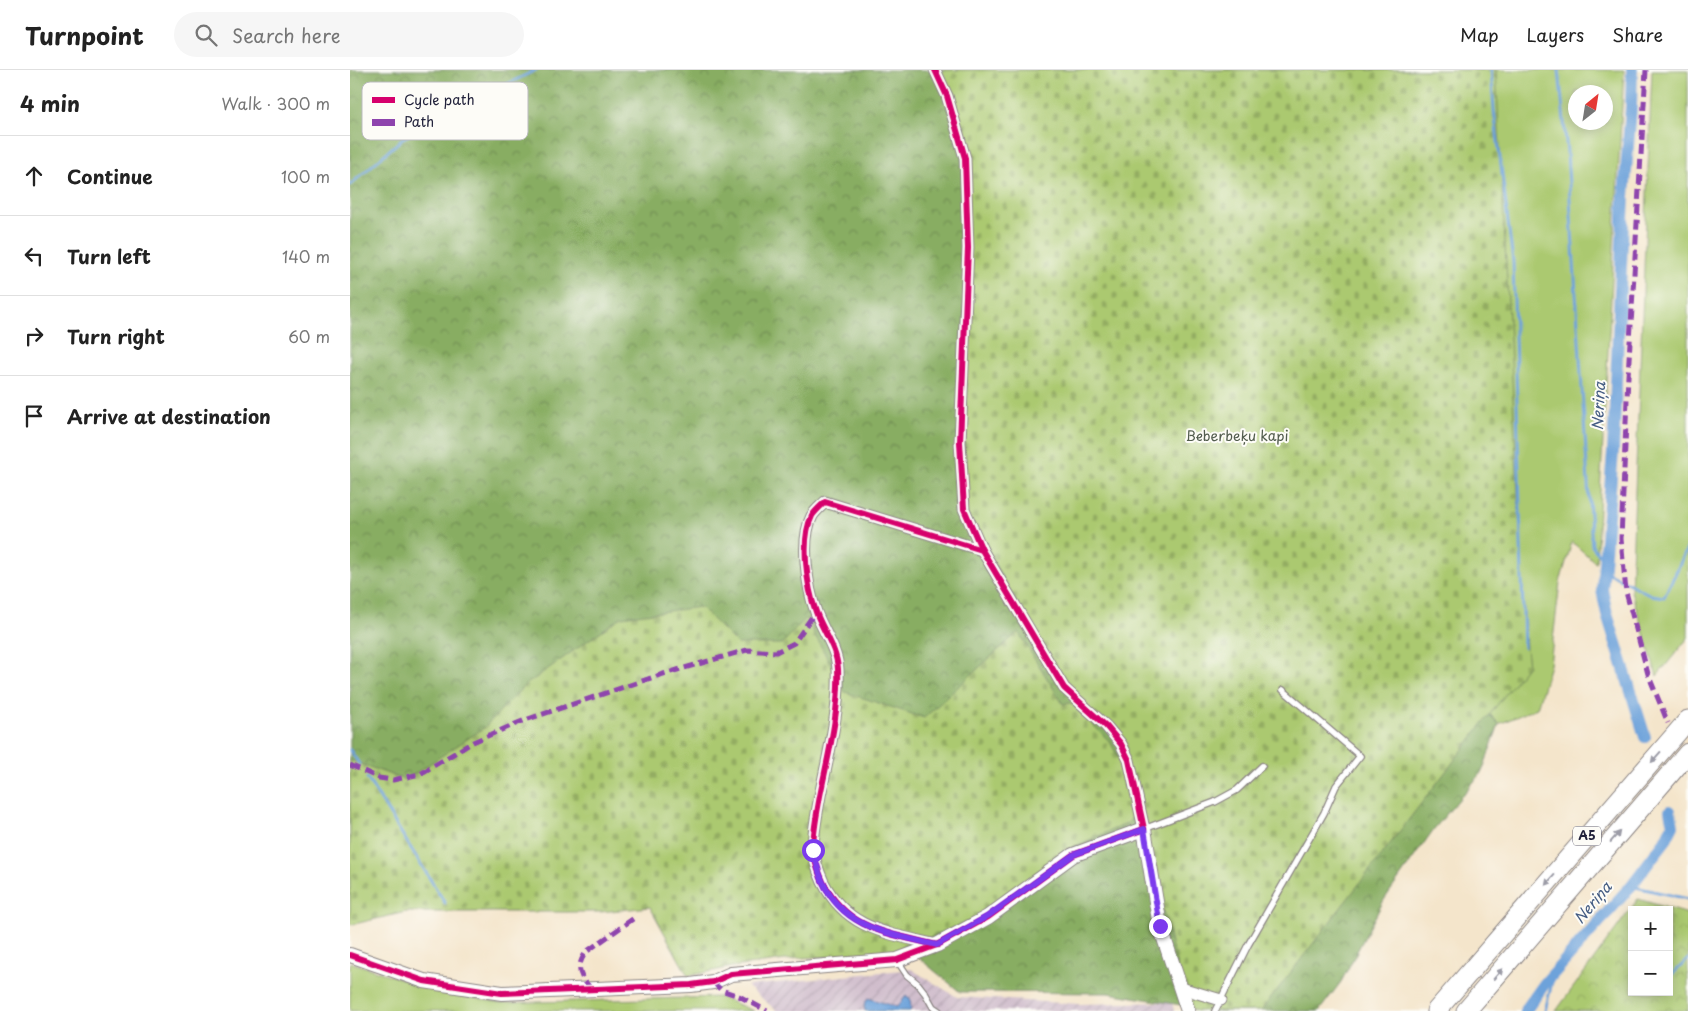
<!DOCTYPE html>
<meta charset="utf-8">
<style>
:root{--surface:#fff;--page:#f6f6f6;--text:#222;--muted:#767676;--line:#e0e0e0}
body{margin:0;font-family:"Playpen Sans",sans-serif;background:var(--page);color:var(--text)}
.controls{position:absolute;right:15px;bottom:15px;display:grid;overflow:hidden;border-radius:0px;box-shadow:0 2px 12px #0003}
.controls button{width:45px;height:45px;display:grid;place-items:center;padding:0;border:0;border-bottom:1px solid var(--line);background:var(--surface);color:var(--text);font:25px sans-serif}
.compass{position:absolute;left:1218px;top:15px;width:45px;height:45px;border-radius:50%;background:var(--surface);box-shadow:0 2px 12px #0003;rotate:30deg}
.stop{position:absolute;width:15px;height:15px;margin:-11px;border:4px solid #7c3aed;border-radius:50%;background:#fff}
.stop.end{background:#7c3aed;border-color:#fff;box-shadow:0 1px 5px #0008}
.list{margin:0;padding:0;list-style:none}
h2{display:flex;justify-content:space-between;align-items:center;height:65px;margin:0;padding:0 20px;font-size:21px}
h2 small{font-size:16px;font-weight:400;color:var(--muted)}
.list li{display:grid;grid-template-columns:32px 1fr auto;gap:15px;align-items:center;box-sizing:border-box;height:80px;padding:0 20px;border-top:1px solid var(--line)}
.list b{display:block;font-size:19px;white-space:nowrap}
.list em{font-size:16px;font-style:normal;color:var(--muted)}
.icon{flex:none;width:28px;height:28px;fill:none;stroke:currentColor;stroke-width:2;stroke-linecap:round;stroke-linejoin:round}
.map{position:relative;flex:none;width:1338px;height:941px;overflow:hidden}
header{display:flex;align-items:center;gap:30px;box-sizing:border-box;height:70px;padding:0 25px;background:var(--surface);border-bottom:1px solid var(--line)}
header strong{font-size:24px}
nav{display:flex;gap:28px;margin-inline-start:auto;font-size:18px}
.search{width:350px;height:45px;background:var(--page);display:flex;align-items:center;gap:12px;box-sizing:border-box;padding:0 18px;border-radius:28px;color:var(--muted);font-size:19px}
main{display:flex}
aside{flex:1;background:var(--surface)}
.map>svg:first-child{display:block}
.industrial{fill:url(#industrial-furrows)}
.grass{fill:#abc970;stroke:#667656;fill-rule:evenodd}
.forest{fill:url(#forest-crowns);stroke:#55684e}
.cemetery{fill:url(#cemetery-stones);stroke:#667656}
.park{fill:url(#park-crowns);stroke:#667656;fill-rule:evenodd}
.water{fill:#6da2da;stroke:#48628a}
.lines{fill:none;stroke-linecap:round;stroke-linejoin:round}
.stream{stroke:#6da2da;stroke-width:3}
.canal{stroke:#6da2da;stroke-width:12}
.service-casing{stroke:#8b8483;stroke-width:8}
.minor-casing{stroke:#8b8483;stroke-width:13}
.tertiary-casing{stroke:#8b8483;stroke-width:16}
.trunk-casing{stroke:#8b8483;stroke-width:21}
.service{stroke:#fff;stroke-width:5.5}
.minor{stroke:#fff;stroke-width:11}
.tertiary{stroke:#fff;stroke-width:14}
.trunk{stroke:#fff;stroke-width:19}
.quiet{stroke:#8e44ad;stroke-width:5;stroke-dasharray:10 5;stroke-linecap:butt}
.cycleway-casing{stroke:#fdfcf7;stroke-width:9}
.cycleway{stroke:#d6006c;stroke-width:6}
.oneway{fill:#9c9ca7}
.route{stroke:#7c3aed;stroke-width:6}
.labels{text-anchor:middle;stroke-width:4;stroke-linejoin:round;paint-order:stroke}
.shield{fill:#fdfcf7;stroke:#646373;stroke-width:1}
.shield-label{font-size:12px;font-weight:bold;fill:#22223b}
.park-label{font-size:14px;fill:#525c4e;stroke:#fdfcf7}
.water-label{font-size:15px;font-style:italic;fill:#445c83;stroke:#fdfcf7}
.key{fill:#fdfcf7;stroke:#bbbbbf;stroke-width:1}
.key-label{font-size:14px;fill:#22223b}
</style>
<header>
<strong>Turnpoint</strong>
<div class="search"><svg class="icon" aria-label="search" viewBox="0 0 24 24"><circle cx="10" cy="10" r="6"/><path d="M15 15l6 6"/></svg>Search here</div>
<nav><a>Map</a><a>Layers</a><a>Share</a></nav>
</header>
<main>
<aside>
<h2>4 min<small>Walk · 300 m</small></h2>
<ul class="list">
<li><svg class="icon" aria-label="ahead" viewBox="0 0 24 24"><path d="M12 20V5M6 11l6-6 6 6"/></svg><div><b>Continue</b></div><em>100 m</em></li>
<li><svg class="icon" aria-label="left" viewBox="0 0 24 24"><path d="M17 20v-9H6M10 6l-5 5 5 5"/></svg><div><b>Turn left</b></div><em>140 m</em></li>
<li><svg class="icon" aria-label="right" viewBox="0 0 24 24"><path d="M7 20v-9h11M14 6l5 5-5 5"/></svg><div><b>Turn right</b></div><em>60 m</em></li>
<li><svg class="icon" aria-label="arrive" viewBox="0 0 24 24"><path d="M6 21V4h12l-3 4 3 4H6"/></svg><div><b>Arrive at destination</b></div></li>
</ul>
</aside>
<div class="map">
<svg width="1338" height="941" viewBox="0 0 1338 941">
<defs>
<pattern id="industrial-furrows" width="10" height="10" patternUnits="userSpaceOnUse" patternTransform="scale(1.25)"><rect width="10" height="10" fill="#d0bdcc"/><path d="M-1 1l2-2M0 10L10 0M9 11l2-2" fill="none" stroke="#b2a2b0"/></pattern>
<pattern id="forest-crowns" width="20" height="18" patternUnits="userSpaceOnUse" patternTransform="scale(1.25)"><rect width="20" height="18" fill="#88ad62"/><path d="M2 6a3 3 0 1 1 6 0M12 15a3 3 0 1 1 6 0" fill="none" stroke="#6f8c52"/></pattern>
<pattern id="cemetery-stones" width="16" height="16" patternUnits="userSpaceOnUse" patternTransform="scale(1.25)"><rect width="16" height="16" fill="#abc970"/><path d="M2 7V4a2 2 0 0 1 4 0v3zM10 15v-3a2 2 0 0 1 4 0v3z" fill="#93ac62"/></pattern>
<pattern id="park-crowns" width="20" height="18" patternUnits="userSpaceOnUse" patternTransform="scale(1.25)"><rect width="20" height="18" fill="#abc970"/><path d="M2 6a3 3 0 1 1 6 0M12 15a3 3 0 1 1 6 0" fill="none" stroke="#93ac62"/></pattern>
</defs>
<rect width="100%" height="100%" fill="#fdfcf7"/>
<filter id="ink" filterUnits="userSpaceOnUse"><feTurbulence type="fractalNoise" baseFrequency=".02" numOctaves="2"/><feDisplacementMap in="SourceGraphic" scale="10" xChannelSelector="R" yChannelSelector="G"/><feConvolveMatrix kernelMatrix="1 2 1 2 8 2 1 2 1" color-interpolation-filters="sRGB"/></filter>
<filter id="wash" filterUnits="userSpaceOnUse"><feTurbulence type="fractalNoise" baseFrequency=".0096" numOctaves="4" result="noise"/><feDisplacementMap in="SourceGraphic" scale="20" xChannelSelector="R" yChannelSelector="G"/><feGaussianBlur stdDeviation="1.12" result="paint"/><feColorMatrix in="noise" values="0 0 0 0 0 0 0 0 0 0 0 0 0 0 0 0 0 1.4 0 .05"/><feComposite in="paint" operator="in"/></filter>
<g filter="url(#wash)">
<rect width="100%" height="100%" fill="#f4e5cb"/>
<path class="industrial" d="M561 899 607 927 730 934 822 932 824 941H427L397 916Z"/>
<g class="grass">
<path d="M1018 0H1274L1246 493 1222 472 1210 512 1200 595 1187 638 1149 654 1113 617ZM1226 22H1256V52H1226Z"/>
<path d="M1302 0H1338V568L1307 606 1281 521Z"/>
<path d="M0 892 93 923 151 933 370 927 404 941H0Z"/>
</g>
<path class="forest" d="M0 0H1020L1113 617 1149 654 1132 702 1084 759 1034 830 991 912 969 941H858L837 936 759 923 610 922 552 874 304 831 55 836 0 847Z"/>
<g class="cemetery">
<path d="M585 0H1146L1176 579 1178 595 911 941H846L837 936 771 674 714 618 614 439 615 88Z"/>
<path d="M350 537 387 574H432L456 548 495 622 574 648 668 562 713 634 721 633 760 672 772 694 784 745 778 753 716 780 627 848 540 884 451 888 382 897 338 906 300 837 250 842H56L0 855V690L55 710 134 658 174 616 271 547Z"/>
</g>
<path class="park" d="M1288 829 1338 844V941H1206ZM1282 840H1319V922H1282Z"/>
<path class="water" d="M556 926 560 928 561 939 560 941H515L514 935 518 928 547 937Z"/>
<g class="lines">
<g class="stream">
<path d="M1141 0 1144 40 1163 192 1174 578"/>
<path d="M1209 0 1217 82 1242 476 1255 492"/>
<path d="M0 115 53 68 112 36 186 0"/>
<path d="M1253 500 1301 525 1314 527 1338 477"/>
<path d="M0 680 9 694"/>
<path d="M17 708 95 833"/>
<path d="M1281 816 1338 829"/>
<path d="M1319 908 1338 889"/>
<path d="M1195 941 1204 904"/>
</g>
<g class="canal">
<path d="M1282 0 1281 37 1274 127 1263 382 1252 520 1257 544 1295 667"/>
<path d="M1175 941 1195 913 1281 816 1315 771 1323 755 1320 741"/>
</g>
</g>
</g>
<g filter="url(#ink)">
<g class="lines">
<defs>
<g id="service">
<path d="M794 759 865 732 887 720 912 696"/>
<path d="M547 890 557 905 568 914 575 923 583 937 589 941"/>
<path d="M865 941 898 875 974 743 986 716 1010 686 933 620"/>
</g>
<g id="minor">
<path d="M585 0 597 26 615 88 618 178 610 372 614 439 632 480 714 618 756 656 771 674 779 690 794 759"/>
<path d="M587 875C539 863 498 861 473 812 469 803 464 789 463 779 463 762 467 743 470 726 478 686 490 640 488 599 487 579 473 561 466 542 457 518 450 469 462 446 465 441 471 436 475 432L632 480"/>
<path d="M831 918 871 930"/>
</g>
<path id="tertiary" d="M0 885 74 911 152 923 341 915 363 912 381 904 547 890 587 875 638 847 723 785 794 759 810 856 838 941"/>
<g id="trunk">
<path d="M1086 941 1338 650"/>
<path d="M1116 941 1338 683"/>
</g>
</defs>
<use href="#service" class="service-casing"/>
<use href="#minor" class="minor-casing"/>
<use href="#tertiary" class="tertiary-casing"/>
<use href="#trunk" class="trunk-casing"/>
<use href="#service" class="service"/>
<use href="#minor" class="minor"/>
<use href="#tertiary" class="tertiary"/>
<use href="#trunk" class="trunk"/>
<g class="quiet">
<path d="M1296 0 1278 306 1271 469 1276 522 1298 604 1318 653"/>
<path d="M0 695 29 708 43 710 70 704 123 672 175 650 310 605 397 580 426 582 444 573 466 541"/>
<path d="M363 912 371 920 389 926 417 941"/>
<path d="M242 919C229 907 225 898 236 882L287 846"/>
</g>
<defs>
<g id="cycleway">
<path d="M587 875C539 863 498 861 473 812 469 803 464 789 463 779 463 762 467 743 470 726 478 686 490 640 488 599 487 579 473 561 466 542 457 518 450 469 462 446 465 441 471 436 475 432L632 480"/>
<path d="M0 885 74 911 152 923 341 915 363 912 381 904 547 890 587 875 638 847 723 785 794 759 779 690 771 674 756 656 714 618 632 480 614 439 610 372 618 178 615 88 597 26 585 0"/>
</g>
</defs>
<use href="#cycleway" class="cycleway-casing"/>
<use href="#cycleway" class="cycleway"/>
</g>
<defs><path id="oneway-solid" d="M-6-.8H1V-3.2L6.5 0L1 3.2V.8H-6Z" transform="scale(1.25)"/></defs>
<g class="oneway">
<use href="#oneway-solid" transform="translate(1306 687) rotate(131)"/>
<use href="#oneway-solid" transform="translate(1265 767) rotate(-49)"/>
<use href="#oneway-solid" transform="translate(1200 810) rotate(131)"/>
<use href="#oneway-solid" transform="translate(1148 904) rotate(-49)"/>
</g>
</g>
<g class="lines" filter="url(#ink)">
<path class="route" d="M463 780C466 790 468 801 472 810 492 859 541 864 587 875L638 846 723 785 794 759 810 856"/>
</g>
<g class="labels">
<rect class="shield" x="1223" y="756.5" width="28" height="19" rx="4"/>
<g class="shield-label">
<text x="1237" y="770">A5</text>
</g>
<g class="park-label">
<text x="887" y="371">Beberbeķu kapi</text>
</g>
<g class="water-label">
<text transform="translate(1249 336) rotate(-87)" y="5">Neriņa</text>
<text transform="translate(1243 833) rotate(-50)" y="5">Neriņa</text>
</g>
</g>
<rect x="12" y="12" width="166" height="58" rx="8" class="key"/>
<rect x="22" y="27" width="23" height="6" fill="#d6006c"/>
<rect x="22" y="49" width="23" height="7" fill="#8e44ad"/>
<g class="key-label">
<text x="54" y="35">Cycle path</text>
<text x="54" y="57">Path</text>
</g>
</svg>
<div class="controls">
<button>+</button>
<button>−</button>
</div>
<svg class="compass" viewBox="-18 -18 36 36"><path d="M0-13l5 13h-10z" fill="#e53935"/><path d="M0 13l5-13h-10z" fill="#767676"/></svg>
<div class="stop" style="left:463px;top:780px"></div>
<div class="stop end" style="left:810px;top:856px"></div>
</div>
</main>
